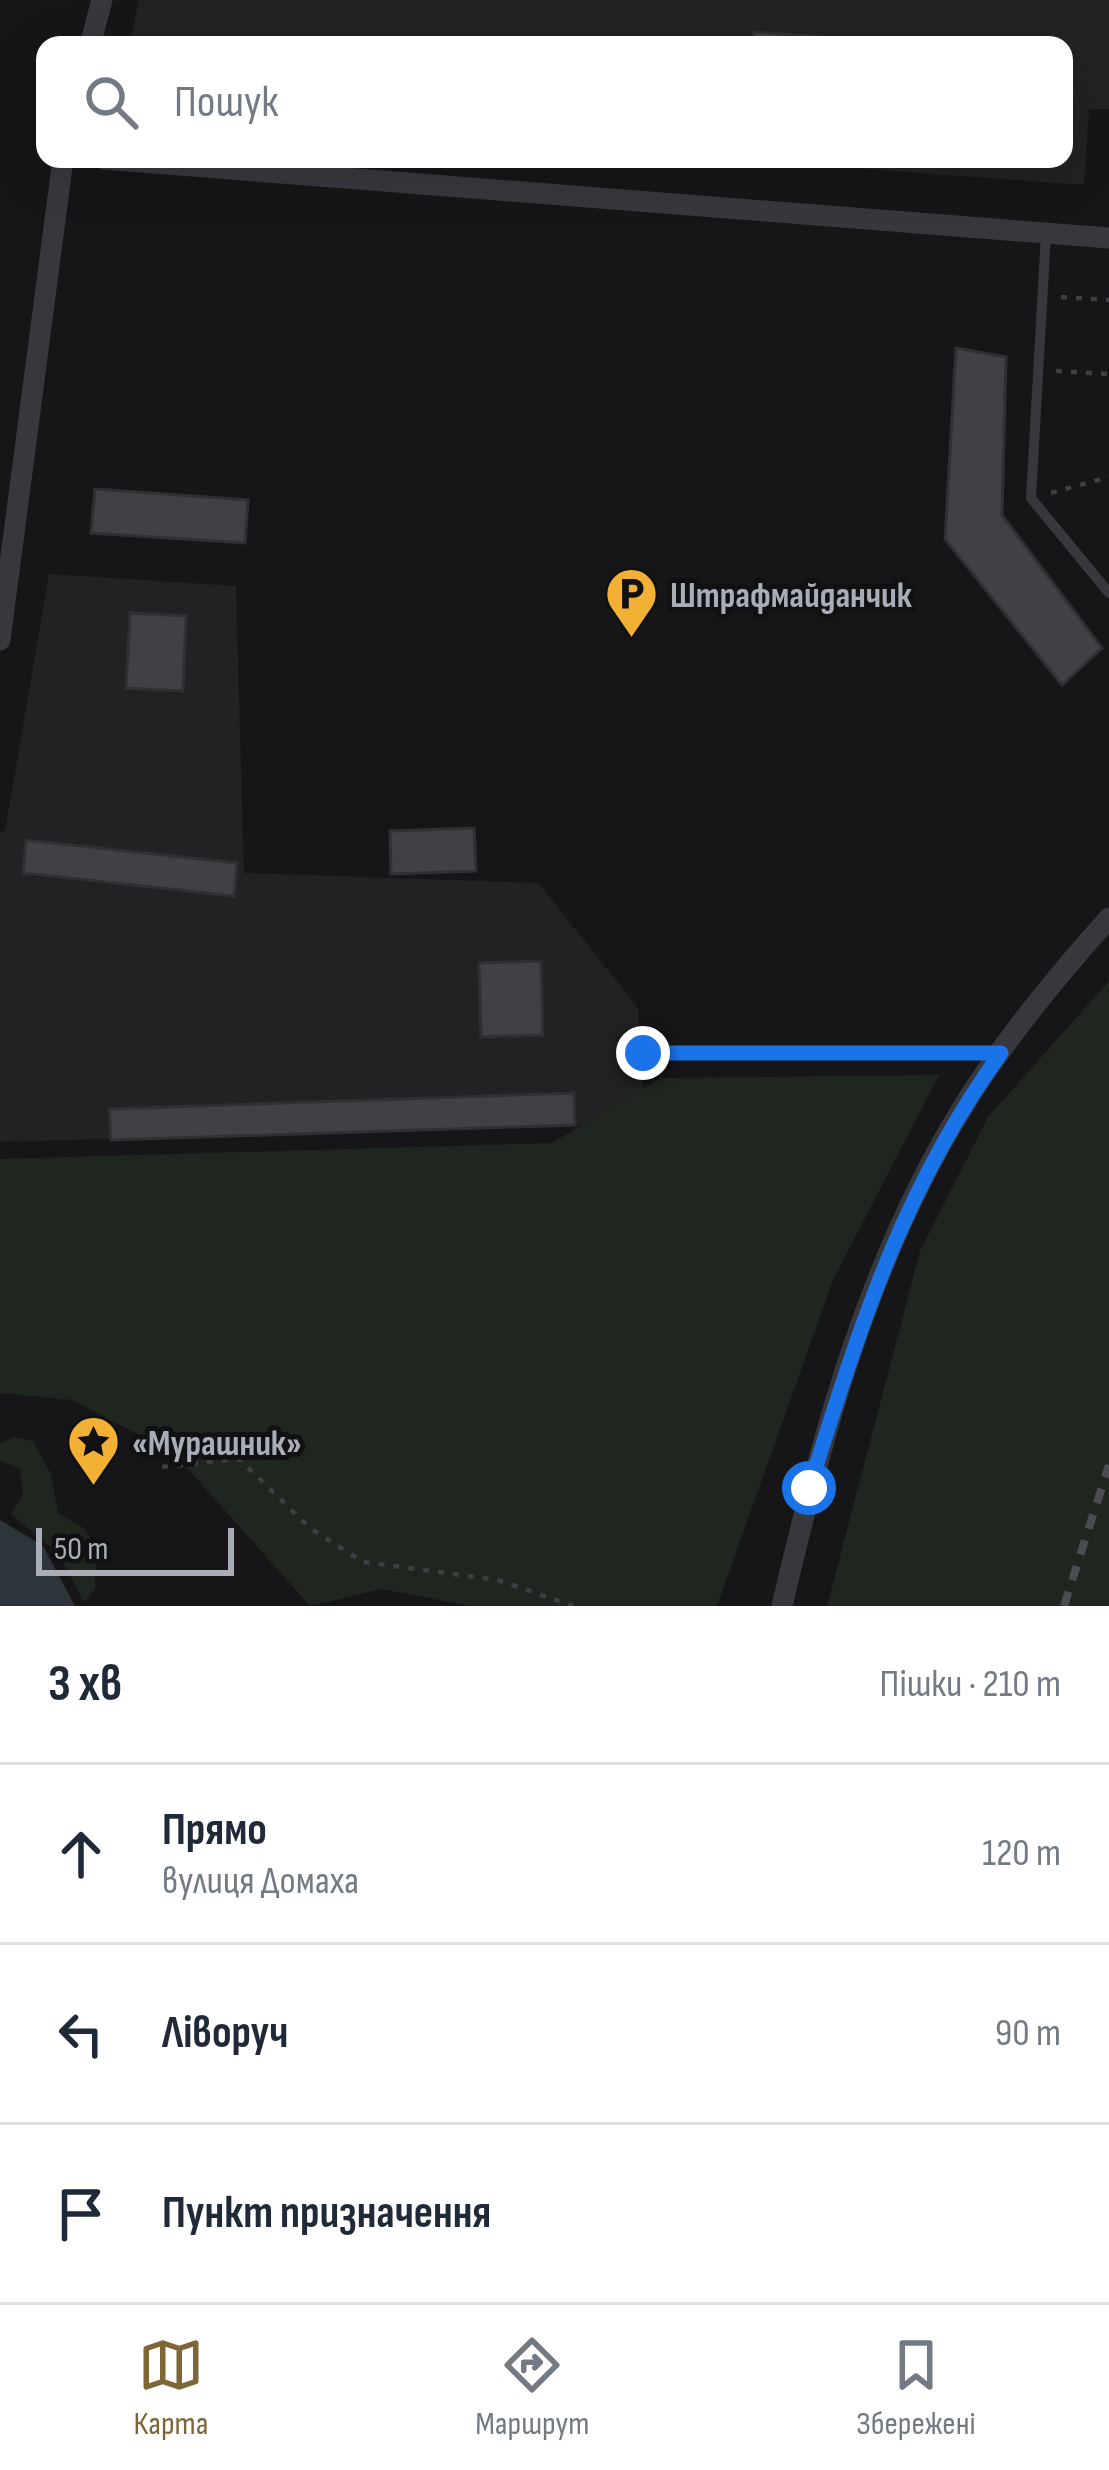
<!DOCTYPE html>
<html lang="uk">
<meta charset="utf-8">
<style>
:root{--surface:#fff;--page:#f6f6f7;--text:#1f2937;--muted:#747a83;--line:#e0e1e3;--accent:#7e6636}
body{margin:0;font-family:"Sofia Sans Condensed",sans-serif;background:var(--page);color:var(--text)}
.scale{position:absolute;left:36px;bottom:30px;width:198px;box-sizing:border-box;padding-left:12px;border:6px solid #a8adb8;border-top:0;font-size:33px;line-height:42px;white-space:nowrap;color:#a8adb8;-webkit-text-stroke:9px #111113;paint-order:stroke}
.stop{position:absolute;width:36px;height:36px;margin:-27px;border:9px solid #1a73e8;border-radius:50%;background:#fff}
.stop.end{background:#1a73e8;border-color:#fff;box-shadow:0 3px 12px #0008}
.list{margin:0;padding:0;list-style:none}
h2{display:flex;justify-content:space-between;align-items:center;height:156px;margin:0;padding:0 48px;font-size:51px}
h2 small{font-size:39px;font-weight:400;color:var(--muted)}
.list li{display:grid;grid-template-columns:78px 1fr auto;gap:36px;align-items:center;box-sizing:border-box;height:180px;padding:0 48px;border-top:3px solid var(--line)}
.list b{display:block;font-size:45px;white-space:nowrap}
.list p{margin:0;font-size:39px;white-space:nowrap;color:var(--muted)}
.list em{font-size:39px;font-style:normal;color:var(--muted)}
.icon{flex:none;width:66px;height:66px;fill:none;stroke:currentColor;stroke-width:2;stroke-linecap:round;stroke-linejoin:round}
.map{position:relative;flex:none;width:1109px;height:1606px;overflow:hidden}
.search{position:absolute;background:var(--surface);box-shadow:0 12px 48px #0002;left:36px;right:36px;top:36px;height:132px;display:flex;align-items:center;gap:30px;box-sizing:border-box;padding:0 42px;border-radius:24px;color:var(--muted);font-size:45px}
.sheet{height:696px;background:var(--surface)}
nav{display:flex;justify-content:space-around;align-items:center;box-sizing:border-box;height:168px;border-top:3px solid var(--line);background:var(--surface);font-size:33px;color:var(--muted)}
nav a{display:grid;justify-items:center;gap:6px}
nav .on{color:var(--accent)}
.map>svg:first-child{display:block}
.built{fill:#222225}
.green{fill:#1e261f}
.water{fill:#2c353c}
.building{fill:#404145;stroke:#303034;stroke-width:3}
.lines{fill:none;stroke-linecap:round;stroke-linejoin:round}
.path{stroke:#3d3f44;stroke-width:4.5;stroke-dasharray:6 9;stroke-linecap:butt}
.lane{stroke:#37383d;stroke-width:10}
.street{stroke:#37383d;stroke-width:21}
.rail{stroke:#4a4c52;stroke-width:8;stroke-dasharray:15 12;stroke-linecap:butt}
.route{stroke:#1a73e8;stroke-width:15}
.labels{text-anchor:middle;stroke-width:10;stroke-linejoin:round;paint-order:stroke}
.poi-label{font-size:36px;font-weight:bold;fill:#a8adb8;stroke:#111113;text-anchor:start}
</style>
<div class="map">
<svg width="1109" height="1606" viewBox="0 0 1109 1606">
<rect width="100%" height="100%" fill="#161618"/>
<g class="built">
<path d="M139 0H1109V109H1089L1084 185 731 159H1064V45H129Z"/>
<path d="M49 574 236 586 244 873 538 883 638 1008 645 1123 0 1142V832L5 831Z"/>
</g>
<g class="green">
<path d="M1109 981V1606H827L920 1251 988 1117Z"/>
<path d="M939 1075 833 1280 717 1606H469L382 1589 310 1606 174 1453 72 1400 0 1393V1159L552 1143 660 1078Z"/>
<path d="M14 1437 33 1441 51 1474 58 1513 82 1527 96 1544 95 1589 84 1602 58 1553 11 1514 23 1494 20 1468 0 1461V1443Z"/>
</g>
<path class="water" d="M0 1520 43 1546 75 1606H0Z"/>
<g class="building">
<path d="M754 32 925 45H753Z"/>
<path d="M956 348 1006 357 1002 515 1102 648 1062 685 945 539Z"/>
<path d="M95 489 248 500 245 543 91 533Z"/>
<path d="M130 613 186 616 183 691 126 688Z"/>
<path d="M474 828 476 871 391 874 390 831Z"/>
<path d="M26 840 237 863 234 896 23 873Z"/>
<path d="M541 961 543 1035 481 1037 479 963Z"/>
<path d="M574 1093 575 1125 111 1140 109 1109Z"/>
</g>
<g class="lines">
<g class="path">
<path d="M1061 297 1109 300"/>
<path d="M1056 371 1109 374"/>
<path d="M1051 493 1109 477"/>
<path d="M162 1467 239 1459 310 1528 363 1562 498 1580 573 1606"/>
</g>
<g class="lane">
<path d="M1046 234 1031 498 1109 593"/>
<path d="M643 1053H1000"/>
</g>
<g class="street">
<path d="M90 45 102 0"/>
<path d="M103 159 1109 238"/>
<path d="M0 640 63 159"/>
<path d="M782 1606C822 1434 869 1259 963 1107 1004 1040 1057 976 1109 918"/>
</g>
<path class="rail" d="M1064 1606 1109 1465"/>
</g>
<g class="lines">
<path class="route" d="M643 1053H1001C901 1191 860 1328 809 1488"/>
</g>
<defs>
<symbol id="parking-pin" viewBox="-11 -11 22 30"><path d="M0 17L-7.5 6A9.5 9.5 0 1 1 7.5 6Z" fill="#f2b134" stroke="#111113"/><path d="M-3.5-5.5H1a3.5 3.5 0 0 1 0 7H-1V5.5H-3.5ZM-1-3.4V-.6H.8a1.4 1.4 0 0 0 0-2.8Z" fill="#111"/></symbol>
<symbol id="sight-pin" viewBox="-11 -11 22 30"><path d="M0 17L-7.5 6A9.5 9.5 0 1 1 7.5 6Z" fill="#f2b134" stroke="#111113"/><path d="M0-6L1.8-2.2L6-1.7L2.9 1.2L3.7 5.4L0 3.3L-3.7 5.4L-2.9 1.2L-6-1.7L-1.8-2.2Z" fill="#111"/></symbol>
</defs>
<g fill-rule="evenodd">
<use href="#parking-pin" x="602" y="564" width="59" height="81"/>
<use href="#sight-pin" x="64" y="1412" width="59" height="81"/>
</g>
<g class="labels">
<g class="poi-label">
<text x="670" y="607">Штрафмайданчик</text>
<text x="132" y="1455">«Мурашник»</text>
</g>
</g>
</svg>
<div class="scale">50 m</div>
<div class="stop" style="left:809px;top:1488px"></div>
<div class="stop end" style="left:643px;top:1053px"></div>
<div class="search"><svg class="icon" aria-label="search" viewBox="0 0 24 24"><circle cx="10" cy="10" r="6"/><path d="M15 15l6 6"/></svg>Пошук</div>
</div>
<section class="sheet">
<h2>3 хв<small>Пішки · 210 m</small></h2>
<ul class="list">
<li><svg class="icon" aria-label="ahead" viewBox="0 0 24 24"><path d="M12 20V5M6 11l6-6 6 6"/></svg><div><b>Прямо</b><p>вулиця Домаха</p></div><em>120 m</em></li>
<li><svg class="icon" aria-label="left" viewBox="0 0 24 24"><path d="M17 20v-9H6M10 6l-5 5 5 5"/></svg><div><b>Ліворуч</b></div><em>90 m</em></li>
<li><svg class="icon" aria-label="arrive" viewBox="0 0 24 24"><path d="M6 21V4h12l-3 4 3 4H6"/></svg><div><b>Пункт призначення</b></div></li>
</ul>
</section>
<nav>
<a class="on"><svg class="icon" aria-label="map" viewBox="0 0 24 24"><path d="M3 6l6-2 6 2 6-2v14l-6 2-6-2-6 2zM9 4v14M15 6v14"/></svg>Карта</a>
<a><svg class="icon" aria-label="directions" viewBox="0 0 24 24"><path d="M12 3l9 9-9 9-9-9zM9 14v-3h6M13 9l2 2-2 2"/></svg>Маршрут</a>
<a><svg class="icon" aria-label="saved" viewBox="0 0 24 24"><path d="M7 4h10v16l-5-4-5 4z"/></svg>Збережені</a>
</nav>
